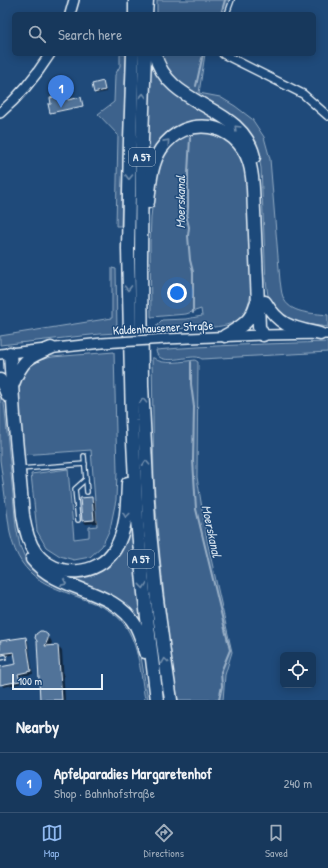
<!DOCTYPE html>
<meta charset="utf-8">
<style>
:root{--surface:#17385c;--page:#203f62;--text:#f1f3f6;--muted:#9eacbb;--line:#365272;--accent:#90b9f0}
body{margin:0;font-family:"Patrick Hand",sans-serif;background:var(--page);color:var(--text)}
.controls{position:absolute;right:12px;bottom:12px;display:grid;overflow:hidden;border-radius:6px;box-shadow:0 2px 10px #0003}
.controls button{width:36px;height:36px;display:grid;place-items:center;padding:0;border:0;border-bottom:1px solid var(--line);background:var(--surface);color:var(--text);font:20px sans-serif}
.scale{position:absolute;left:12px;bottom:10px;width:91px;box-sizing:border-box;padding-left:4px;border:2px solid #e8f1f8;border-top:0;font-size:11px;line-height:14px;white-space:nowrap;color:#e8f1f8;-webkit-text-stroke:3px #1f4a7a;paint-order:stroke}
.you{position:absolute;left:177px;top:293px;width:14px;height:14px;margin:-10px;border:3px solid #fff;border-radius:50%;background:#1a73e8;box-shadow:0 0 0 6px #1a73e833}
.badge{display:grid;place-items:center;width:26px;height:26px;border-radius:50%;background:var(--accent);color:#fff;font-size:13px;font-weight:700}
.pin{position:absolute;translate:-50% -33px;filter:drop-shadow(0 1px 2px #0008)}
.pin::after{content:'';position:absolute;top:21px;width:14px;height:12px;background:inherit;clip-path:polygon(0 0,100% 0,50% 100%)}
.list{margin:0;padding:0;list-style:none}
h2{display:flex;justify-content:space-between;align-items:center;height:52px;margin:0;padding:0 16px;font-size:17px}
h2 small{font-size:13px;font-weight:400;color:var(--muted)}
.list li{display:grid;grid-template-columns:26px 1fr auto;gap:12px;align-items:center;box-sizing:border-box;height:60px;padding:0 16px;border-top:1px solid var(--line)}
.list b{display:block;font-size:15px;white-space:nowrap}
.list p{margin:0;font-size:13px;white-space:nowrap;color:var(--muted)}
.list em{font-size:13px;font-style:normal;color:var(--muted)}
.icon{flex:none;width:22px;height:22px;fill:none;stroke:currentColor;stroke-width:2;stroke-linecap:round;stroke-linejoin:round}
.map{position:relative;flex:none;width:328px;height:700px;overflow:hidden}
.search{position:absolute;background:var(--surface);box-shadow:0 2px 10px #0003;left:12px;right:12px;top:12px;height:44px;display:flex;align-items:center;gap:10px;box-sizing:border-box;padding:0 14px;border-radius:6px;color:var(--muted);font-size:15px}
.sheet{height:112px;background:var(--surface)}
nav{display:flex;justify-content:space-around;align-items:center;box-sizing:border-box;height:56px;border-top:1px solid var(--line);background:var(--surface);font-size:11px;color:var(--muted)}
nav a{display:grid;justify-items:center;gap:2px}
nav .on{color:var(--accent)}
.map>svg:first-child{display:block}
.green{fill:#3c628c;stroke:#92aac2}
.shadow{fill:#0007}
.lines{fill:none;stroke-linecap:round;stroke-linejoin:round}
.stream{stroke:#9ab0c7;stroke-width:2}
.building{fill:#517399;stroke:#e8f1f8}
.service-casing{stroke:#e8f1f8;stroke-width:6}
.minor-casing{stroke:#e8f1f8;stroke-width:10}
.secondary-casing{stroke:#e8f1f8;stroke-width:12}
.motorway-casing{stroke:#e8f1f8;stroke-width:15}
.service{stroke:#1f4a7a;stroke-width:3.5}
.minor{stroke:#1f4a7a;stroke-width:7}
.secondary{stroke:#1f4a7a;stroke-width:9}
.motorway{stroke:#1f4a7a;stroke-width:12}
.secondary-bridge-casing{stroke:#e8f1f8;stroke-width:12;stroke-linecap:butt}
.secondary-bridge{stroke:#1f4a7a;stroke-width:9}
.oneway{stroke:#6f8dac}
.labels{text-anchor:middle;stroke-width:3;stroke-linejoin:round;paint-order:stroke}
.shield{fill:#1f4a7a;stroke:#acbfd2;stroke-width:1}
.shield-label{font-size:11px;font-weight:bold;fill:#e8f1f8}
.street-label{font-size:12px;fill:#e8f1f8;stroke:#1f4a7a}
.water-label{font-size:13px;font-style:italic;fill:#d4e1ec;stroke:#1f4a7a}
</style>
<div class="map">
<svg width="328" height="700" viewBox="0 0 328 700">
<rect width="100%" height="100%" fill="#1f4a7a"/>
<filter id="ink" filterUnits="userSpaceOnUse"><feTurbulence type="fractalNoise" baseFrequency=".025" numOctaves="2"/><feDisplacementMap in="SourceGraphic" scale="8" xChannelSelector="R" yChannelSelector="G"/><feConvolveMatrix kernelMatrix="1 2 1 2 8 2 1 2 1" color-interpolation-filters="sRGB"/></filter>
<g filter="url(#ink)">
<g class="green">
<path d="M157 0H232L228 14H157Z"/>
<path d="M120 54H126L121 226H116L118 135 98 114 114 102 115 75 120 66Z"/>
<path d="M159 54H205L199 93 220 97 235 106 252 119 264 137 270 159 280 281C281 286 281 292 283 297 289 314 313 313 328 315V327C306 324 278 323 269 298 267 293 267 287 266 282L261 168 257 147 251 136 182 88 173 79Z"/>
<path d="M151 57 157 68 226 121 233 134 181 128 147 179Z"/>
<path d="M189 132 219 133 238 150 247 172 252 287C247 323 234 326 201 328 187 328 172 329 157 330V325L162 320 186 319 202 316 201 309 186 314 151 317 150 243 151 217 154 191 160 161 172 142Z"/>
<path d="M112 268 116 269 117 333 100 334 0 345V336L112 318Z"/>
<path d="M328 342V352L202 359C200 358 198 357 196 357 185 356 157 367 156 350 213 345 271 344 328 342Z"/>
<path d="M114 352 117 472 116 500 110 529 102 546 90 557 74 560 60 556 46 547 37 531 31 474 68 469 74 539 89 537V527L97 526 91 450 22 455 17 398 20 382 29 366 40 360 52 357Z"/>
<path d="M152 358H154C161 366 185 361 195 360L198 362 197 477 208 545 232 652 225 675 223 700H178L169 645 158 537 154 480Z"/>
<path d="M0 390 3 396 5 411 16 527 20 546 26 560 31 566 110 607 129 624 140 650 148 700H145C141 676 139 644 124 624 116 613 103 607 91 602 51 586 21 582 10 533L0 460Z"/>
<path d="M130 506 136 571 142 633 135 621 56 577 52 569 107 562Z"/>
</g>
<g class="shadow">
<path d="M102 82 104 84 106 92 96 94 94 92Z"/>
<path d="M65 89 68 101 81 98 83 106 52 113 50 105 52 104 55 97Z"/>
<path d="M92 498 95 501 97 523 86 524 83 521Z"/>
<path d="M43 632 51 640 52 643 50 646H58L62 650 65 700H41Z"/>
<path d="M25 638 28 641 33 674 21 676 22 683 4 687 1 684 0 678V668L17 664 15 654 0 657V642Z"/>
</g>
<g class="lines">
<g class="stream">
<path d="M221 14 225 0"/>
<path d="M196 86 203 54"/>
<path d="M190 138 188 173V207L187 219 189 227 188 236 190 260 193 272V313"/>
<path d="M191 362V384L194 407 193 460 196 509 230 650 221 672 222 686 219 700"/>
</g>
</g>
<g class="building">
<path d="M103 81 105 90 94 93 92 84Z"/>
<path d="M65 88 68 100 81 97 83 106 50 113 48 104H51L50 98 54 97 53 91Z"/>
<path d="M92 497 94 520 82 521 80 498Z"/>
<path d="M40 631H43L48 635V639L45 646 58 645 62 700H40L37 641 35 638 36 634Z"/>
<path d="M26 637 31 671 18 674 20 681 0 685V667L16 664 14 652 0 654V641Z"/>
</g>
<g class="lines">
<defs>
<g id="service">
<path d="M227 14 232 0"/>
<path d="M84 456 87 492"/>
<path d="M20 469 85 464"/>
<path d="M78 520 75 489 86 479"/>
<path d="M0 658 5 657"/>
</g>
<path id="minor" d="M223 54 303 94 328 116"/>
<g id="secondary">
<path d="M70 14 74 0"/>
<path d="M0 113C20 96 36 76 50 54"/>
<path d="M166 339 263 335 328 334"/>
<path d="M0 354 102 343"/>
</g>
<g id="motorway">
<path d="M135 14V0"/>
<path d="M146 14 147 0"/>
<path d="M133 54 130 140 128 249 132 421 137 520 144 593 157 700"/>
<path d="M145 54 142 139 141 261 142 385 149 522 156 592 165 659 171 700"/>
<path d="M155 54C168 109 242 103 254 157"/>
<path d="M148 202C150 184 151 164 161 149 186 113 236 122 249 162 254 177 253 195 254 211 256 249 257 288 259 327L263 335"/>
<path d="M265 302C280 327 293 328 320 334"/>
<path d="M225 336C240 327 251 322 256 304"/>
<path d="M10 353 14 416 23 515C25 529 28 542 36 553 56 579 98 577 115 549 127 530 127 505 128 483"/>
<path d="M0 380 4 387 8 396"/>
<path d="M13 384C22 360 28 357 51 348"/>
<path d="M32 559C59 593 113 587 136 626 140 634 143 643 145 652"/>
</g>
</defs>
<use href="#service" class="service-casing"/>
<use href="#minor" class="minor-casing"/>
<use href="#secondary" class="secondary-casing"/>
<use href="#motorway" class="motorway-casing"/>
<use href="#service" class="service"/>
<use href="#minor" class="minor"/>
<use href="#secondary" class="secondary"/>
<use href="#motorway" class="motorway"/>
<defs>
<path id="secondary-bridge" d="M102 343 166 339"/>
</defs>
<use href="#secondary-bridge" class="secondary-bridge-casing"/>
<use href="#secondary-bridge" class="secondary-bridge"/>
</g>
<defs><path id="oneway-chevron" d="M-2-3.5L2.5 0L-2 3.5" fill="none" stroke-width="1.6" stroke-linecap="round" stroke-linejoin="round"/></defs>
<g class="oneway">
<use href="#oneway-chevron" transform="translate(143 96) rotate(-88)"/>
<use href="#oneway-chevron" transform="translate(237 128) rotate(-135)"/>
<use href="#oneway-chevron" transform="translate(167 142) rotate(-48)"/>
<use href="#oneway-chevron" transform="translate(129 177) rotate(91)"/>
<use href="#oneway-chevron" transform="translate(128 288) rotate(89)"/>
<use href="#oneway-chevron" transform="translate(143 401) rotate(-93)"/>
<use href="#oneway-chevron" transform="translate(146 463) rotate(-93)"/>
<use href="#oneway-chevron" transform="translate(126 515) rotate(98)"/>
<use href="#oneway-chevron" transform="translate(64 583) rotate(24)"/>
<use href="#oneway-chevron" transform="translate(143 586) rotate(84)"/>
<use href="#oneway-chevron" transform="translate(165 661) rotate(-99)"/>
</g>
</g>
<g class="labels">
<g class="shield">
<rect x="129" y="148" width="26" height="18" rx="3"/>
<rect x="128" y="550" width="26" height="18" rx="3"/>
</g>
<g class="shield-label">
<text x="142" y="161">A 57</text>
<text x="141" y="563">A 57</text>
</g>
<g class="street-label">
<text transform="translate(163 328) rotate(-3)" y="4">Kaldenhausener Straße</text>
</g>
<g class="water-label">
<text transform="translate(180 202) rotate(-90)" y="5">Moerskanal</text>
<text transform="translate(212 531) rotate(78)" y="5">Moerskanal</text>
</g>
</g>
</svg>
<div class="controls">
<button><svg class="icon" aria-label="locate" viewBox="0 0 24 24"><circle cx="12" cy="12" r="6"/><path d="M12 2v4M12 18v4M2 12h4M18 12h4"/></svg></button>
</div>
<div class="scale">100 m</div>
<div class="you"></div>
<div class="pin badge" style="left:61px;top:108px;background:#3f7fe0">1</div>
<div class="search"><svg class="icon" aria-label="search" viewBox="0 0 24 24"><circle cx="10" cy="10" r="6"/><path d="M15 15l6 6"/></svg>Search here</div>
</div>
<section class="sheet">
<h2>Nearby<small></small></h2>
<ul class="list">
<li><span class="badge" style="background:#3f7fe0">1</span><div><b>Apfelparadies Margaretenhof</b><p>Shop · Bahnhofstraße</p></div><em>240 m</em></li>
</ul>
</section>
<nav>
<a class="on"><svg class="icon" aria-label="map" viewBox="0 0 24 24"><path d="M3 6l6-2 6 2 6-2v14l-6 2-6-2-6 2zM9 4v14M15 6v14"/></svg>Map</a>
<a><svg class="icon" aria-label="directions" viewBox="0 0 24 24"><path d="M12 3l9 9-9 9-9-9zM9 14v-3h6M13 9l2 2-2 2"/></svg>Directions</a>
<a><svg class="icon" aria-label="saved" viewBox="0 0 24 24"><path d="M7 4h10v16l-5-4-5 4z"/></svg>Saved</a>
</nav>
